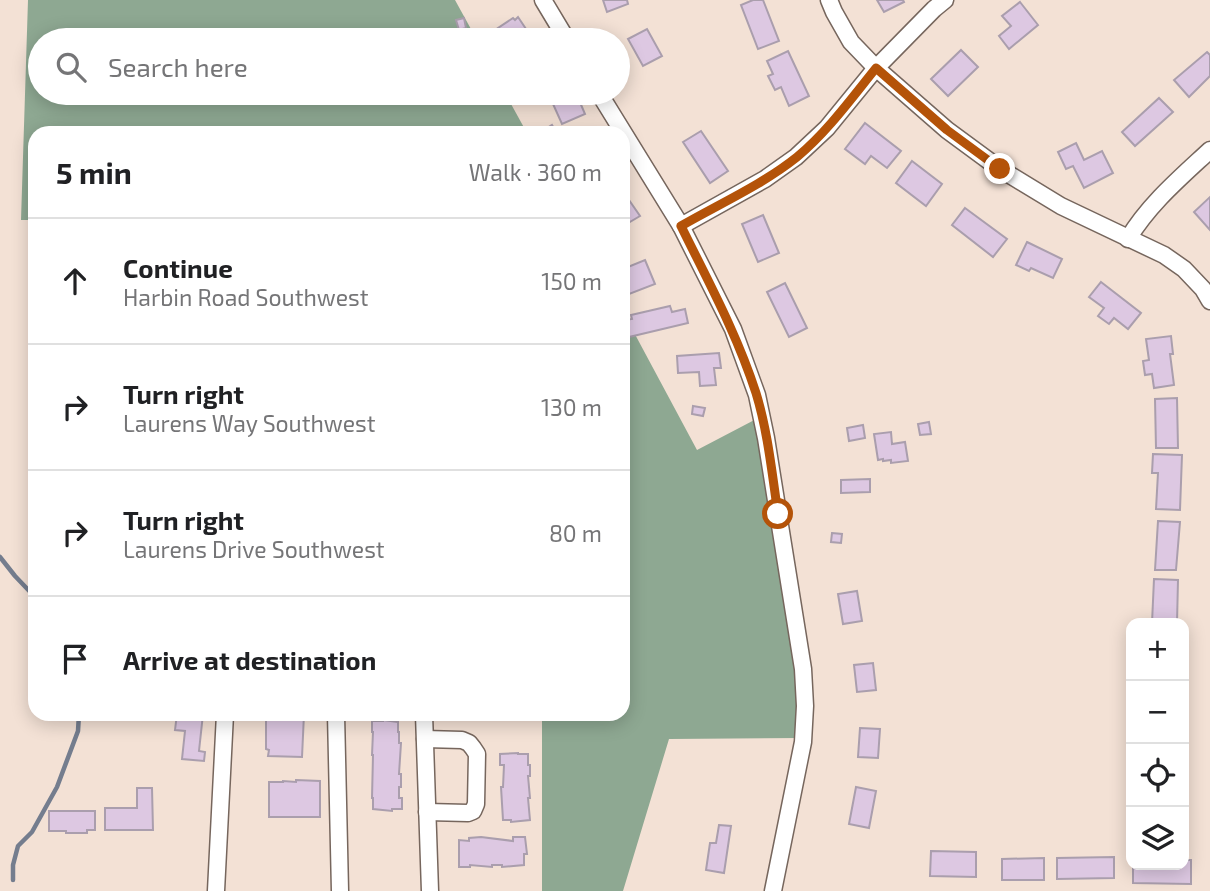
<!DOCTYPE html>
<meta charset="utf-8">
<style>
:root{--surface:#fff;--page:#f2f2f2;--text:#202124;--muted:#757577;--line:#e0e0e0}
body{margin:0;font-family:"Exo 2",sans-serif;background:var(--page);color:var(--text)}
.controls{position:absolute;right:21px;bottom:21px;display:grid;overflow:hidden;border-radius:14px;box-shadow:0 4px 18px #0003}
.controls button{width:63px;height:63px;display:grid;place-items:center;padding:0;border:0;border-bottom:2px solid var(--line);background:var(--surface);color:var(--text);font:35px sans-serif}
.stop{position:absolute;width:21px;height:21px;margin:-16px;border:5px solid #b45309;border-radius:50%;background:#fff}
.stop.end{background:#b45309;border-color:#fff;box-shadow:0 2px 7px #0008}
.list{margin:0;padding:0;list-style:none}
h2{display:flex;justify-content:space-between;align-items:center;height:91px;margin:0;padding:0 28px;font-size:30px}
h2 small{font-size:23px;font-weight:400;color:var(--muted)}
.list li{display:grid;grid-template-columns:46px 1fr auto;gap:21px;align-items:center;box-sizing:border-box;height:126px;padding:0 28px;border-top:2px solid var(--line)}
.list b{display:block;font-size:26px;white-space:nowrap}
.list p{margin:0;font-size:23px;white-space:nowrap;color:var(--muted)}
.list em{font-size:23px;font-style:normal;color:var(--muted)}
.icon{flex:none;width:38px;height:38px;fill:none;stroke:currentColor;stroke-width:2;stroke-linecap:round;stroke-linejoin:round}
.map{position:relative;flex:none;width:1210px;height:891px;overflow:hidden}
.search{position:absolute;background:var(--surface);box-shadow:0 4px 18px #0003;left:28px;top:28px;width:602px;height:77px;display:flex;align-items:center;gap:18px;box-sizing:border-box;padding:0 24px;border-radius:38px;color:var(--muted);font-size:26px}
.panel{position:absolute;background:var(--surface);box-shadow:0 4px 18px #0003;left:28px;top:126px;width:602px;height:595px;border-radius:21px}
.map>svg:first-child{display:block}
.forest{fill:#8ea892}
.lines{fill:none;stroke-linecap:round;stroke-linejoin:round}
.stream{stroke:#747d8e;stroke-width:4.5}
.building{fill:#ddc8e2;stroke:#aa9ead;stroke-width:2}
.street-casing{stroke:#76665d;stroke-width:19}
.street{stroke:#fff;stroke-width:16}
.route{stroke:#b45309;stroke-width:9}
</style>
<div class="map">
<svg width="1210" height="891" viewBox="0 0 1210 891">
<rect width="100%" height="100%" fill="#f3e1d5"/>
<g class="forest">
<path d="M28 0H455L477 40H40V93H505L527 133H35V220H21Z"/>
<path d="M623 312 697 450 762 416 809 697 800 738 669 739 623 891H542V714H623Z"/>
</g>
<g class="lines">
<g class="stream">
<path d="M0 557 15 576 35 597"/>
<path d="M13 880V865L18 846 32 832 57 787 78 731 79 714"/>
</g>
</g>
<g class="building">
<path d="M603 0H627L628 4 607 12Z"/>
<path d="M753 0H763L779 41 758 49 741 5Z"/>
<path d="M877 0H903L904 2 884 12Z"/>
<path d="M1020 2 1038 25 1009 49 999 36 1011 26 1002 16Z"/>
<path d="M518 17 526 29 523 31 525 34 515 40H497L500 37 495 30 513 18 515 20Z"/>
<path d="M464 18 466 28 459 30 456 20Z"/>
<path d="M647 29 662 56 643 66 628 39Z"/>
<path d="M961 50 978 67 948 96 931 79Z"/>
<path d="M788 51 809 96 789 106 781 87 775 90 768 76 773 74 767 61Z"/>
<path d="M1207 52 1210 55V76L1189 97 1174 80Z"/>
<path d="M576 93 585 114 562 124 553 104Z"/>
<path d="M1159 98 1173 112 1135 146 1122 132Z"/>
<path d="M865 123 901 151 887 168 871 156 865 164 845 149Z"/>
<path d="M552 125 557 133H546L544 130Z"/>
<path d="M701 131 728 171 710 183 683 142Z"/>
<path d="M1076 143 1084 160 1102 151 1113 173 1084 188 1073 166 1066 169 1058 152Z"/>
<path d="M912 161 942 184 926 206 896 183Z"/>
<path d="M1210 197V230L1194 212Z"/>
<path d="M629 200 640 216 623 226V204Z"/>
<path d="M965 208 1007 239 993 257 952 225Z"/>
<path d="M763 215 779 253 758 262 742 224Z"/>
<path d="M1027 242 1062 259 1053 278 1031 268 1029 271 1016 265Z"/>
<path d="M645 260 655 284 624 296 623 293V269Z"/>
<path d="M1101 282 1141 313 1128 329 1114 318 1109 324 1098 316 1104 308 1089 297Z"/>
<path d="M785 283 807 328 789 337 767 292Z"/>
<path d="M670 306 672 312 685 309 688 323 629 337 625 320 632 319 631 315Z"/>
<path d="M1171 336 1173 354H1170L1174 385 1154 388 1152 374 1145 375 1143 361 1149 360 1146 339Z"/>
<path d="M719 353 721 368H714L716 385 700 386 699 372 678 373 677 356Z"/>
<path d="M1177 398 1178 448H1156L1155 399Z"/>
<path d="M693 406 705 408 703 416 692 414Z"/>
<path d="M929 422 931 434 920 435 918 424Z"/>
<path d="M863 425 865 438 849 441 847 428Z"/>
<path d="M891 432 892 444 905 442 908 461 891 463V460L883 461V459L878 460 874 434Z"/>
<path d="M1153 454 1182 455 1180 510 1156 509 1158 473H1152Z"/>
<path d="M870 479V492L841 493V480Z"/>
<path d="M1158 521 1180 522 1176 570H1155Z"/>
<path d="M832 533 842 534 841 543 831 542Z"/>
<path d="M1154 579 1178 580 1177 623H1152Z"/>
<path d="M857 591 862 621 843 624 838 594Z"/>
<path d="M873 663 876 690 857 692 854 665Z"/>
<path d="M177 714H203L199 751 205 752 204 761 182 759 185 731 175 730Z"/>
<path d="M266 714H304L302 757 268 756 269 750 266 749Z"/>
<path d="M383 720 398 722V732H399V743H401L399 774H401V787H399V798H402V809H392V811L373 809V798H372L373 755H372L373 732H372V721H383Z"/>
<path d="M860 728 880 729 878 758 858 757Z"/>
<path d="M518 753V754H528V765H530V776H528L530 798H528L530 820 511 822V820H503L501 787H503L504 765H500V754Z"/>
<path d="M296 780 320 781V817H269V782H283V781L296 782Z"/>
<path d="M856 787 876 791 869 828 849 824Z"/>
<path d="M137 788H152L153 830H105V808H137Z"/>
<path d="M49 811H95V830H87V833H66V831H49Z"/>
<path d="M719 825 731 826 724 873 706 870 710 843H716Z"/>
<path d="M481 837 513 841V837H525L527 854H524V865L502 867V865H492V867L470 865V867H459V840L469 841V838Z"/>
<path d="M931 851 976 852V877L930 876Z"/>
<path d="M1114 857V878L1057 879V858Z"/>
<path d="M1044 858V880H1002V859Z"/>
<path d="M1184 860H1191V884L1133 883V865H1184Z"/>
</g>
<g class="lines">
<defs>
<g id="street">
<path d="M543 0 567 40"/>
<path d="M829 0 834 12 851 42 876 68 947 130 1000 169 1061 206 1164 255 1184 269 1203 289 1210 301"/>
<path d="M599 93 681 226 733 329 757 395 766 438 803 669 805 706 803 742 773 891"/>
<path d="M681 226 765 179 796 157 827 128 876 68 934 9 945 0"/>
<path d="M1128 239C1149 204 1181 177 1210 150"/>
<path d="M336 714 340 891"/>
<path d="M424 714 430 891"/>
<path d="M425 739 462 740 469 743 473 748 477 754 476 804 473 811 468 813 427 812"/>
<path d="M216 891 225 714"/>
</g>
</defs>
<use href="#street" class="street-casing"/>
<use href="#street" class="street"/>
</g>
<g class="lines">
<path class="route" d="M778 514C772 474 768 432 756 393 737 334 708 281 681 226 719 204 762 185 797 157 827 132 851 99 876 68L947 130 1000 169"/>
</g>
</svg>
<div class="controls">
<button>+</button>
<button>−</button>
<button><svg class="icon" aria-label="locate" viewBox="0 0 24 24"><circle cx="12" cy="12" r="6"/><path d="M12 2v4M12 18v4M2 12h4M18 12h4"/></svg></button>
<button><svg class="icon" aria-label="layers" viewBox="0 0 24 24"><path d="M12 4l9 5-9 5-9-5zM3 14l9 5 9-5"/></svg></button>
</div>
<div class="stop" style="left:778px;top:514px"></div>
<div class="stop end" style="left:1000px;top:169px"></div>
<div class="search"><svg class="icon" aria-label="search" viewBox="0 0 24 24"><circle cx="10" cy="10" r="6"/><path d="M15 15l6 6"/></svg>Search here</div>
<section class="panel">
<h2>5 min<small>Walk · 360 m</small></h2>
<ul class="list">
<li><svg class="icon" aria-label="ahead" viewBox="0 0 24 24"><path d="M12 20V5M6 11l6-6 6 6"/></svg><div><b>Continue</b><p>Harbin Road Southwest</p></div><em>150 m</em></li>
<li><svg class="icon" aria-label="right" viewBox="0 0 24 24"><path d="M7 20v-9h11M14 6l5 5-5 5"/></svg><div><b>Turn right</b><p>Laurens Way Southwest</p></div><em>130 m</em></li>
<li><svg class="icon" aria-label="right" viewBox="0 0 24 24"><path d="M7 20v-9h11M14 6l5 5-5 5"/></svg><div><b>Turn right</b><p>Laurens Drive Southwest</p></div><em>80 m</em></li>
<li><svg class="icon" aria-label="arrive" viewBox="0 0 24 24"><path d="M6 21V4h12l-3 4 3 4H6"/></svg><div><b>Arrive at destination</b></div></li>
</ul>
</section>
</div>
